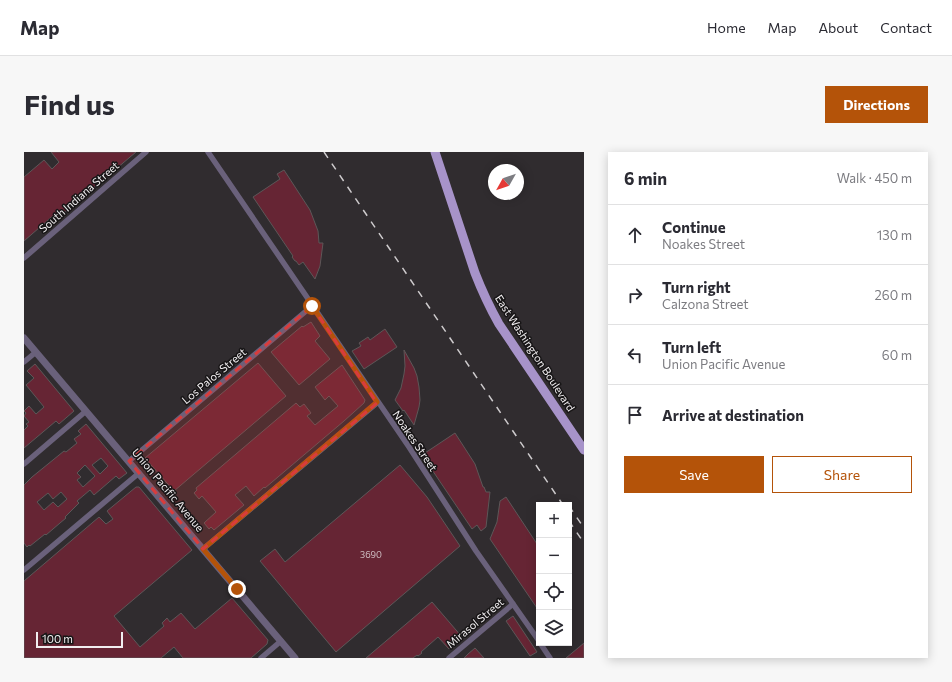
<!DOCTYPE html>
<meta charset="utf-8">
<style>
:root{--surface:#fff;--page:#f7f7f7;--text:#2b2b33;--muted:#7c7c81;--line:#e1e1e2;--accent:#b45309}
body{margin:0;font-family:Commissioner,sans-serif;background:var(--page);color:var(--text)}
.controls{position:absolute;right:12px;bottom:12px;display:grid;overflow:hidden;border-radius:0px;box-shadow:0 2px 10px #0003}
.controls button{width:36px;height:36px;display:grid;place-items:center;padding:0;border:0;border-bottom:1px solid var(--line);background:var(--surface);color:var(--text);font:20px sans-serif}
.compass{position:absolute;left:464px;top:12px;width:36px;height:36px;border-radius:50%;background:var(--surface);box-shadow:0 2px 10px #0003;rotate:230deg}
.scale{position:absolute;left:12px;bottom:10px;width:87px;box-sizing:border-box;padding-left:4px;border:2px solid #f1eef0;border-top:0;font-size:11px;line-height:14px;white-space:nowrap;color:#f1eef0;-webkit-text-stroke:3px #171516;paint-order:stroke}
.stop{position:absolute;width:12px;height:12px;margin:-9px;border:3px solid #b45309;border-radius:50%;background:#fff}
.stop.end{background:#b45309;border-color:#fff;box-shadow:0 1px 4px #0008}
.list{margin:0;padding:0;list-style:none}
h2{display:flex;justify-content:space-between;align-items:center;height:52px;margin:0;padding:0 16px;font-size:17px}
h2 small{font-size:13px;font-weight:400;color:var(--muted)}
.list li{display:grid;grid-template-columns:26px 1fr auto;gap:12px;align-items:center;box-sizing:border-box;height:60px;padding:0 16px;border-top:1px solid var(--line)}
.list b{display:block;font-size:15px;white-space:nowrap}
.list p{margin:0;font-size:13px;white-space:nowrap;color:var(--muted)}
.list em{font-size:13px;font-style:normal;color:var(--muted)}
.actions{display:flex;gap:8px;padding:12px 16px}
.actions a{flex:1;padding:9px 0;border:1px solid var(--accent);border-radius:0px;text-align:center;font-size:14px;color:var(--accent)}
.actions .main{background:var(--accent);color:#fff}
.icon{flex:none;width:22px;height:22px;fill:none;stroke:currentColor;stroke-width:2;stroke-linecap:round;stroke-linejoin:round}
.map{position:relative;flex:none;width:560px;height:506px;overflow:hidden;border-radius:0px}
header{display:flex;align-items:center;gap:24px;box-sizing:border-box;height:56px;padding:0 20px;background:var(--surface);border-bottom:1px solid var(--line)}
header strong{font-size:19px}
nav{display:flex;gap:22px;margin-inline-start:auto;font-size:14px}
.intro{display:flex;align-items:center;justify-content:space-between;box-sizing:border-box;height:96px;padding:0 24px}
h1{margin:0;font-size:28px}
.button{padding:10px 18px;border-radius:0px;background:var(--accent);color:#fff;font-size:14px;font-weight:700}
main{display:flex;gap:24px;padding:0 24px}
aside{flex:1;background:var(--surface);border-radius:0px;box-shadow:0 2px 10px #0003}
.map>svg:first-child{display:block}
.building{fill:#662534;stroke:#5d5758;fill-rule:evenodd}
.lines{fill:none;stroke-linecap:round;stroke-linejoin:round}
.minor{stroke:#6a617b;stroke-width:5.5}
.tertiary{stroke:#6a617b;stroke-width:7}
.primary{stroke:#a793c9;stroke-width:9}
.rail{stroke:#cecbcd;stroke-width:1.5;stroke-dasharray:7 7;stroke-linecap:butt}
.route{stroke:#b45309;stroke-width:5}
.marked{fill:#d93c3c;fill-opacity:0.2;stroke:#d93c3c;stroke-width:3;stroke-dasharray:8 5;stroke-linejoin:round}
.labels{text-anchor:middle;stroke-width:3;stroke-linejoin:round;paint-order:stroke}
.number-label{font-size:9px;fill:#cebcc1}
.street-label{font-size:11px;fill:#f1eef0;stroke:#171516}
</style>
<header>
<strong>Map</strong>
<nav><a>Home</a><a>Map</a><a>About</a><a>Contact</a></nav>
</header>
<div class="intro"><h1>Find us</h1><a class="button">Directions</a></div>
<main>
<div class="map">
<svg width="560" height="506" viewBox="0 0 560 506">
<rect width="100%" height="100%" fill="#302c2f"/>
<g class="building">
<path d="M27 0H112L34 66 31 62 0 89V25L20 8 28 17 35 10Z"/>
<path d="M260 18 286 58 294 79 295 91H299L296 114 291 127 279 110 275 113 272 109H271L268 105 269 104 229 45 256 27 253 22Z"/>
<path d="M287 170 296 184 291 189 306 207 275 233 247 200 278 174 279 175Z"/>
<path d="M361 177 373 195 340 217 328 199 337 194 335 191 344 185 346 188Z"/>
<path d="M380 198 390 216 393 224 395 235 396 248 395 255 390 273 380 258 379 259 371 248 377 236 380 222 381 214Z"/>
<path d="M234 211 262 244 150 339 121 306Z"/>
<path d="M11 212 16 218 50 259 35 272 32 269 0 296V278L4 274 2 272 5 270 0 264 2 261 0 259 5 254 12 262 20 255 2 233 10 226 3 219Z"/>
<path d="M318 213 341 248 340 251 320 269 241 336 240 335 230 344 222 334 211 343 220 353 190 378 187 375 185 377 180 371 192 360 178 344 175 347 170 341 173 338 172 336 272 251 276 255 280 252 287 261 283 264 291 273 314 254 305 244 301 248 291 235Z"/>
<path d="M62 272 103 321 95 327 92 324 70 343 66 338 53 349 55 351 41 365 42 366 36 371 22 383 21 382 6 394 5 393 3 395 0 391V333L8 325 40 299 42 300 53 291 50 287 57 282 54 279ZM77 306 84 314 76 322 68 313ZM61 313 71 324 59 335 53 328 57 325 53 321ZM37 340 43 347 34 355 29 350 20 358 13 350 24 341 29 347Z"/>
<path d="M431 281 451 312 459 335H460L462 340H466L462 375 457 379 453 373 448 377 398 303Z"/>
<path d="M376 313 403 345 436 394 312 500 236 409 251 397 261 410Z"/>
<path d="M112 335H115L168 398 90 464 116 495 140 474 138 471 143 466 146 470 157 461 171 477 208 446 244 488 243 492 227 506H159L150 495 137 506H0V429L75 365 82 372 89 367 83 359Z"/>
<path d="M482 345 515 395V459L466 387 473 370 476 349Z"/>
<path d="M408 450 438 485 425 497 414 485 397 500 398 501 394 504 393 503 389 506H342Z"/>
<path d="M489 464 513 500 506 504 482 469Z"/>
<path d="M560 491V506H542Z"/>
<path d="M451 496 460 506H440L444 502Z"/>
</g>
<g class="lines">
<g class="minor">
<path d="M184 0 385 295 452 399 515 489"/>
<path d="M0 106 122 0"/>
<path d="M0 210 12 200"/>
<path d="M105 309 288 154"/>
<path d="M0 312 62 259"/>
<path d="M179 397 353 251"/>
<path d="M0 418 115 321"/>
<path d="M516 491 526 506"/>
<path d="M237 506 257 489"/>
<path d="M425 506 489 452"/>
</g>
<path class="tertiary" d="M0 186 271 506"/>
<path class="primary" d="M411 0 451 121C458 139 466 156 475 172L560 298"/>
<g class="rail">
<path d="M300 0 539 353"/>
<path d="M545 354 560 376"/>
<path d="M545 369 560 391"/>
</g>
</g>
<g class="lines">
<path class="route" d="M213 437 179 397 353 250 288 154"/>
</g>
<path class="marked" d="M288 154 353 251 179 397 105 309Z"/>
<g class="labels">
<g class="number-label">
<text x="347" y="406">3690</text>
</g>
<g class="street-label">
<text transform="translate(55 45) rotate(-41)" y="4">South Indiana Street</text>
<text transform="translate(511 201) rotate(57)" y="4">East Washington Boulevard</text>
<text transform="translate(190 224) rotate(-40)" y="4">Los Palos Street</text>
<text transform="translate(391 289) rotate(56)" y="4">Noakes Street</text>
<text transform="translate(144 338) rotate(50)" y="4">Union Pacific Avenue</text>
<text transform="translate(451 471) rotate(-40)" y="4">Mirasol Street</text>
</g>
</g>
</svg>
<div class="controls">
<button>+</button>
<button>−</button>
<button><svg class="icon" aria-label="locate" viewBox="0 0 24 24"><circle cx="12" cy="12" r="6"/><path d="M12 2v4M12 18v4M2 12h4M18 12h4"/></svg></button>
<button><svg class="icon" aria-label="layers" viewBox="0 0 24 24"><path d="M12 4l9 5-9 5-9-5zM3 14l9 5 9-5"/></svg></button>
</div>
<svg class="compass" viewBox="-18 -18 36 36"><path d="M0-13l5 13h-10z" fill="#e53935"/><path d="M0 13l5-13h-10z" fill="#7c7c81"/></svg>
<div class="scale">100 m</div>
<div class="stop" style="left:288px;top:154px"></div>
<div class="stop end" style="left:213px;top:437px"></div>
</div>
<aside>
<h2>6 min<small>Walk · 450 m</small></h2>
<ul class="list">
<li><svg class="icon" aria-label="ahead" viewBox="0 0 24 24"><path d="M12 20V5M6 11l6-6 6 6"/></svg><div><b>Continue</b><p>Noakes Street</p></div><em>130 m</em></li>
<li><svg class="icon" aria-label="right" viewBox="0 0 24 24"><path d="M7 20v-9h11M14 6l5 5-5 5"/></svg><div><b>Turn right</b><p>Calzona Street</p></div><em>260 m</em></li>
<li><svg class="icon" aria-label="left" viewBox="0 0 24 24"><path d="M17 20v-9H6M10 6l-5 5 5 5"/></svg><div><b>Turn left</b><p>Union Pacific Avenue</p></div><em>60 m</em></li>
<li><svg class="icon" aria-label="arrive" viewBox="0 0 24 24"><path d="M6 21V4h12l-3 4 3 4H6"/></svg><div><b>Arrive at destination</b></div></li>
</ul>
<div class="actions"><a class="main">Save</a><a>Share</a></div>
</aside>
</main>
